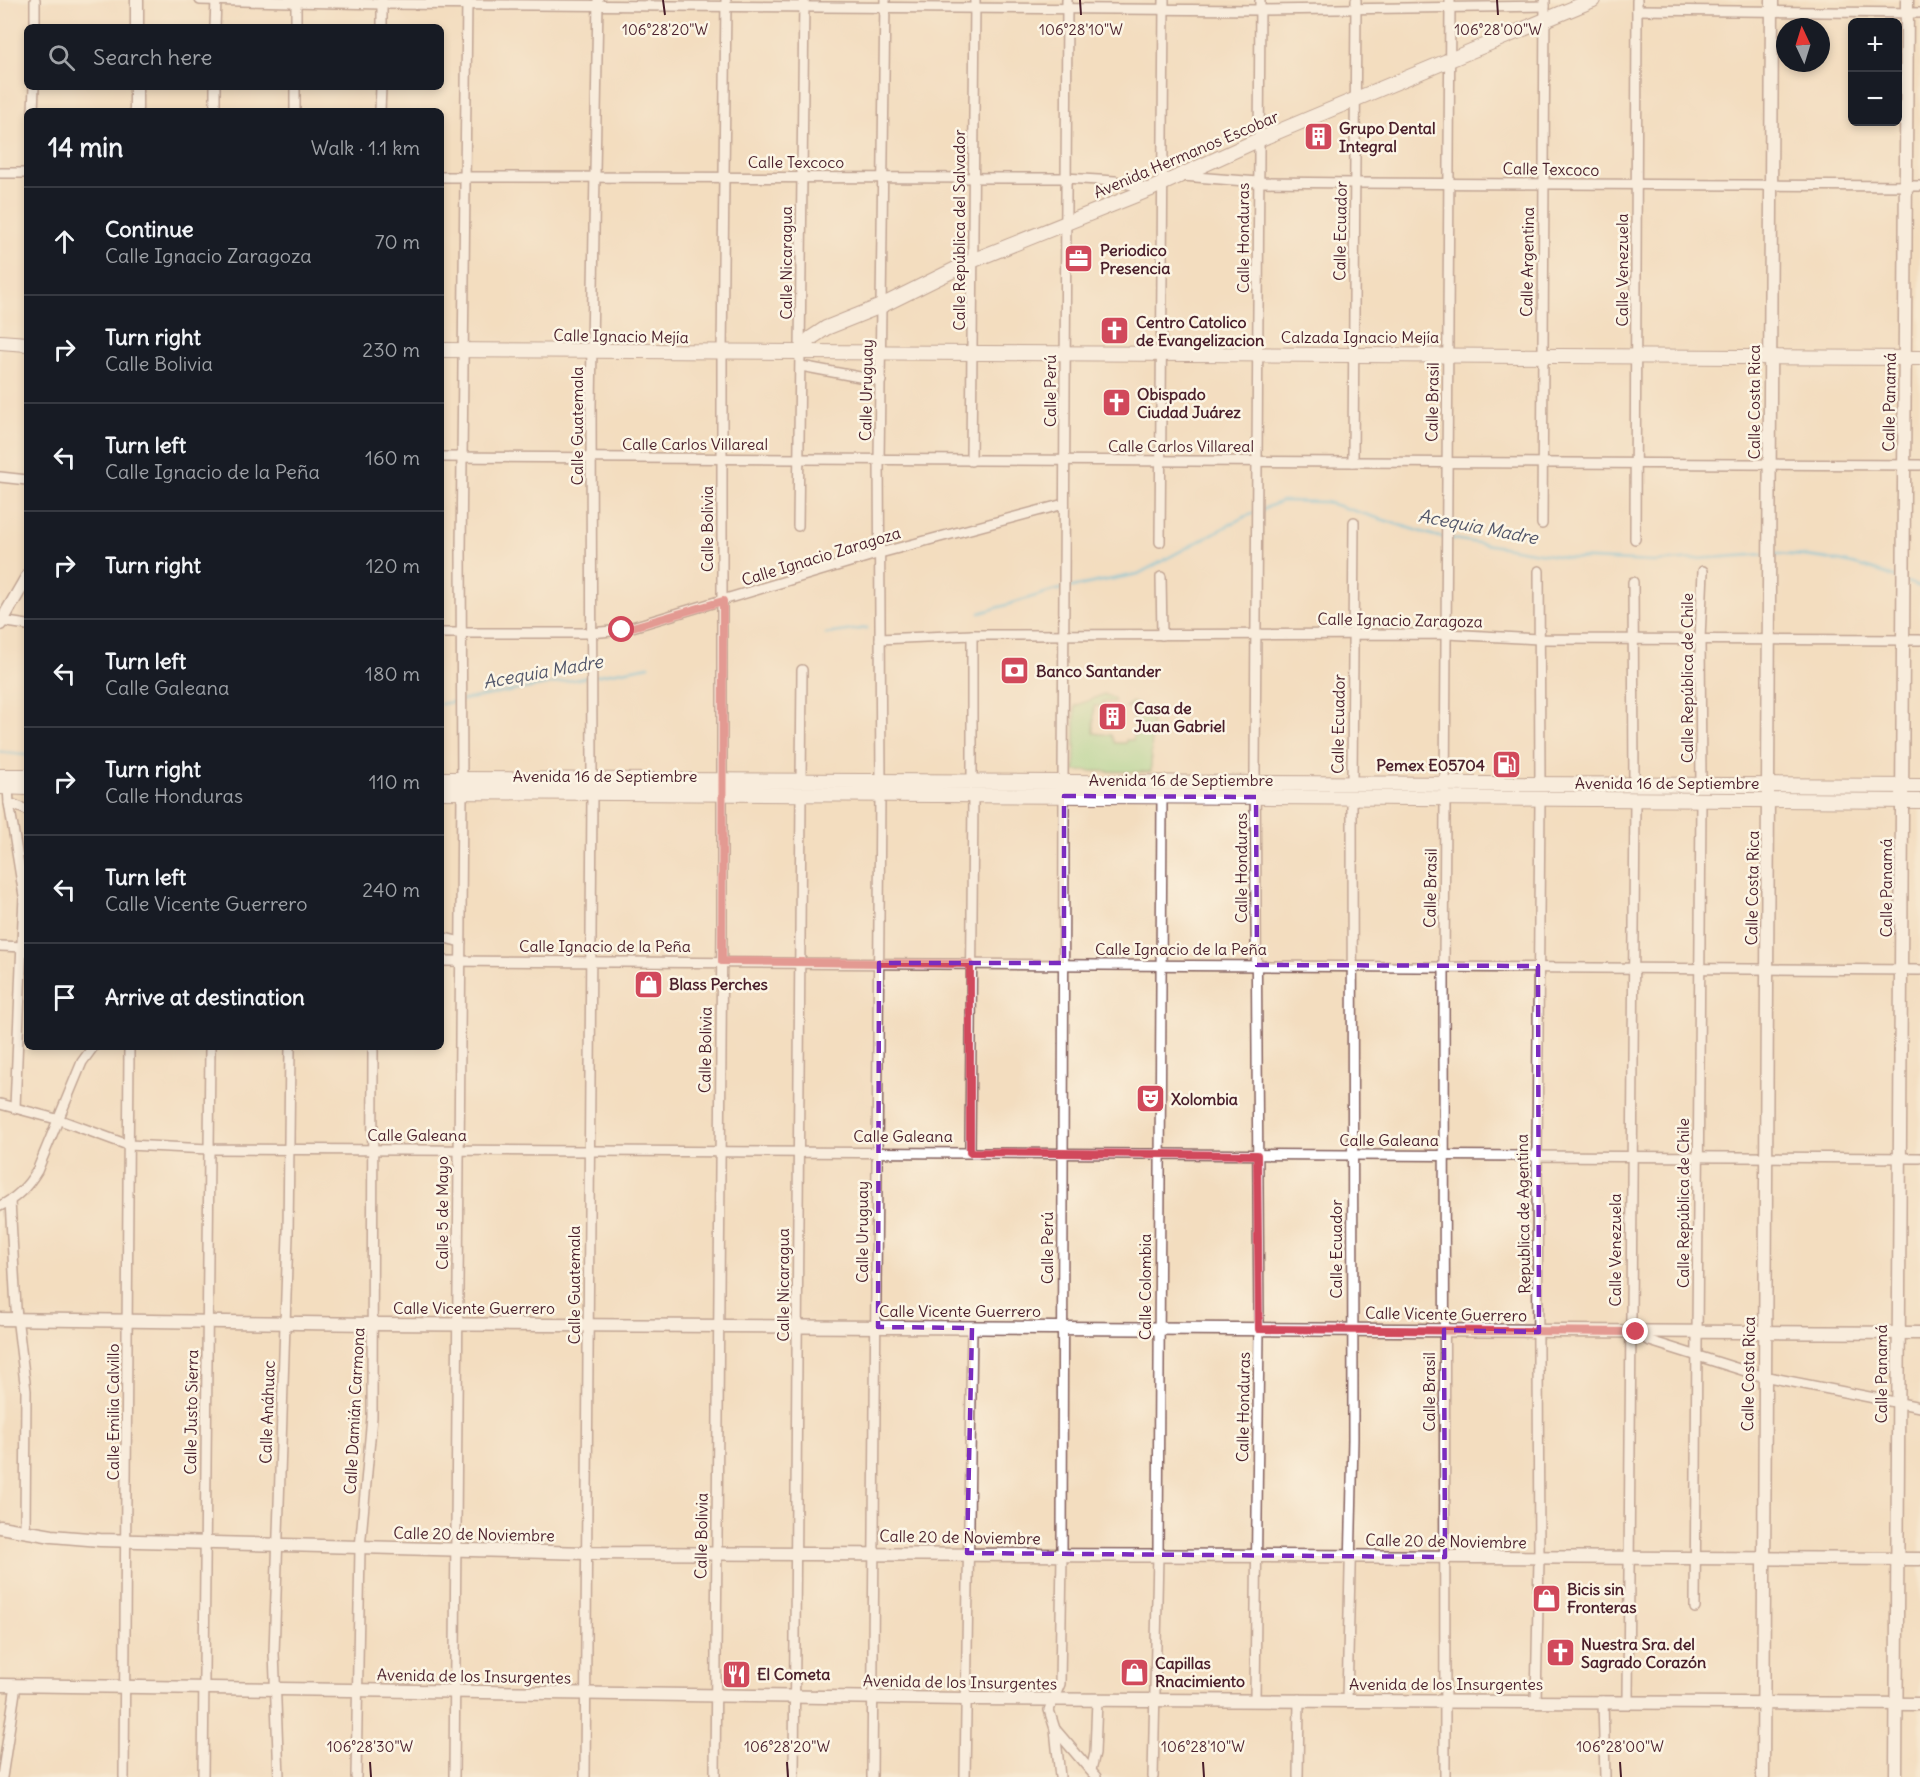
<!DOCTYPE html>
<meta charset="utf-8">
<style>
:root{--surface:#171b24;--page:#20242c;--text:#f1f3f6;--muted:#9ea1a6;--line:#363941}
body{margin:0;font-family:Delius,sans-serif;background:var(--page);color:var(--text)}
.controls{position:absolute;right:18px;top:18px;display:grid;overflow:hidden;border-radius:9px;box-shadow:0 3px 9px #0003}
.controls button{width:54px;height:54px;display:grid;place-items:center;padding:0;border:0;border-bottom:2px solid var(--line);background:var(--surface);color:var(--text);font:30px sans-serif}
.compass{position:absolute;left:1776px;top:18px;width:54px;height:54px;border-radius:50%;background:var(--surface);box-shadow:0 3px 9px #0003;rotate:356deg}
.stop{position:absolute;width:18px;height:18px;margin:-14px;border:4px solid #d1495b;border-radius:50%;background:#fff}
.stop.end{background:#d1495b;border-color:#fff;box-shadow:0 2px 6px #0008}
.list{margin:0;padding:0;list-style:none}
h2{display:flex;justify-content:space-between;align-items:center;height:78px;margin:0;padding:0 24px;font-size:26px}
h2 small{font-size:20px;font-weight:400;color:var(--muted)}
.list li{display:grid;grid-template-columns:39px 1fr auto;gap:18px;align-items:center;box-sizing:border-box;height:108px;padding:0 24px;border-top:2px solid var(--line)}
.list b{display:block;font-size:22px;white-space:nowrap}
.list p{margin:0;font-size:20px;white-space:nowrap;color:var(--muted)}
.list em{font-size:20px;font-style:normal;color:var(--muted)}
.icon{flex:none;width:33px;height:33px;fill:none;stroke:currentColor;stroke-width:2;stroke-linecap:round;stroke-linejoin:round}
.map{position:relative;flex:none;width:1920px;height:1777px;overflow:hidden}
.search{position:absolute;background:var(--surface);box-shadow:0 3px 9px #0003;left:24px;top:24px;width:420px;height:66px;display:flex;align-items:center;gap:15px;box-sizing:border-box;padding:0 21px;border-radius:9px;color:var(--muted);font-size:22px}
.panel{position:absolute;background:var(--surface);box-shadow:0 3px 9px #0003;left:24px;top:108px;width:420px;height:942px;border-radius:9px}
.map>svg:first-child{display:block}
.green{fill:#9bdb92;stroke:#727d5e;stroke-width:1.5}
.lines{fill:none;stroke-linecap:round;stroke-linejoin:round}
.stream{stroke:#5ebadc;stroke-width:3}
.street-casing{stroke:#85625f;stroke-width:12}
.secondary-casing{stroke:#85625f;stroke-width:15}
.primary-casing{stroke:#85625f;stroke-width:16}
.street{stroke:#fff;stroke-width:9}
.secondary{stroke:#fff;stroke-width:12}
.primary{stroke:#fff;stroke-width:14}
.route{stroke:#d1495b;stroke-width:8}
.marked{fill:none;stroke:#7b2cbf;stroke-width:4.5;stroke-dasharray:12 8;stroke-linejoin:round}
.ticks{fill:none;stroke:#4a1f2b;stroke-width:2}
.labels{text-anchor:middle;stroke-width:5;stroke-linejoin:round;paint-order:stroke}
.poi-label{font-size:16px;font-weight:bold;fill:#4a1f2b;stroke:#fcf5e5;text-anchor:start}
.street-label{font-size:16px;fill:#4a1f2b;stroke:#fcf5e5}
.water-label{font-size:18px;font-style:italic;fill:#515569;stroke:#fcf5e5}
.ticks-label{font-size:15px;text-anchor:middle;fill:#4a1f2b;stroke:#fcf5e5;stroke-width:5;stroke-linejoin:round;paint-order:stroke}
</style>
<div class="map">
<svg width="1920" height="1777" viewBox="0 0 1920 1777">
<rect width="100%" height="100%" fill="#fcf5e5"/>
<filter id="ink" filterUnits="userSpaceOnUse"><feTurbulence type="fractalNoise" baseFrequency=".0167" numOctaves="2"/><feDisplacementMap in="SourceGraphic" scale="12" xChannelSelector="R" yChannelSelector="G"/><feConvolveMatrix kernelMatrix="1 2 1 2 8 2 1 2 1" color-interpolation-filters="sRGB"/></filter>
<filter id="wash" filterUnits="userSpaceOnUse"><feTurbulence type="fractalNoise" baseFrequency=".008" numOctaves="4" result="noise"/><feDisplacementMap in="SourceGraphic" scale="24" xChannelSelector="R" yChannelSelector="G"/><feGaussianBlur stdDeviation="1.35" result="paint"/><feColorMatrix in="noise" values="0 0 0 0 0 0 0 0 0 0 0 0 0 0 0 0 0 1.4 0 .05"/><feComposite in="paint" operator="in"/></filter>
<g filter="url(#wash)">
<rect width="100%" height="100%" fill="#f3ddbf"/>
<path class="green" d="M1104 694 1113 698 1115 702H1103V706H1094V733L1111 735 1115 743H1126V740H1133V735H1142L1141 726H1133L1132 708 1126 707 1132 702 1152 709 1151 772 1075 771V706Z"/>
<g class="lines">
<g class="stream">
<path d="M1773 554C1816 555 1861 563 1901 580"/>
<path d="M1907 582 1920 587"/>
<path d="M980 613 1052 591 1138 574 1242 518 1282 501 1326 502 1435 536 1570 558 1654 562 1766 554"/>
<path d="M826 634 867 628"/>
<path d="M441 704 649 666"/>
<path d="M0 752 27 755"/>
</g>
</g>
</g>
<g filter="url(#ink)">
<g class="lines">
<defs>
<g id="street">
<path d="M200 0 382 4 1260 10 1545 6"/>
<path d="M1637 10 1920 13"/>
<path d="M35 27V0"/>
<path d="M215 27 216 0"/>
<path d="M296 27V0"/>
<path d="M382 27V0"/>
<path d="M215 87V111"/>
<path d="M33 111 34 87"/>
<path d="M295 111V87"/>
<path d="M380 111 381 87"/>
<path d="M0 173H27"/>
<path d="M1183 176 1258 182 1355 183 1920 186"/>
<path d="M441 177 1065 178 1115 181 1151 189"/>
<path d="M801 366 881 381"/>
<path d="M441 457 1920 465"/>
<path d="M971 461 975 0"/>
<path d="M1353 462 1356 0"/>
<path d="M0 477 27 480"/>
<path d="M1542 524 1545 0"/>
<path d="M798 526 804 0"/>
<path d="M1635 539 1637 0"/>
<path d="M1160 542 1164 0"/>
<path d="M1539 571 1540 783"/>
<path d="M1161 577 1162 635"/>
<path d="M1633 582 1634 785"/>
<path d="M1 621 27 625"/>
<path d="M441 633H591L622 630 880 553 1064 504"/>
<path d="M880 639 972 635 1447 634 1538 639 1920 640"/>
<path d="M592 779 591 404 598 0"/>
<path d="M801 781 802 670"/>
<path d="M881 781 879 460 885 0"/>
<path d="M972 782V635"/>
<path d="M1063 782 1067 0"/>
<path d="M1352 782 1354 522"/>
<path d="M1701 786 1700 639 1703 571"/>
<path d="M8 787 9 803 27 810"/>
<path d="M1064 796 1062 1554 1060 1684 1049 1710 1055 1729 1096 1777"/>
<path d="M9 803 24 896 15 1107"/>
<path d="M441 937 461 942"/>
<path d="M0 946 25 947"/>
<path d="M441 961 1920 970"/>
<path d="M0 1104 60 1120 128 1145 208 1149 1920 1158"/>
<path d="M970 1152 973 795"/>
<path d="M10 1201 16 1308 26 1391 25 1532"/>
<path d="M0 1206C15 1199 28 1186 37 1171L82 1062 93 1047"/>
<path d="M1636 1332 1650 1341 1758 1375 1920 1407"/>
<path d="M1695 1608 1701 799"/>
<path d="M1255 1699 1259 1329 1255 770 1260 0"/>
<path d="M1347 1700 1353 1439 1352 797"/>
<path d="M1536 1701 1539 1559 1537 1155 1540 799"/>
<path d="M1603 1701 1605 1777"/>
<path d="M1628 1701 1635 799"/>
<path d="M1055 1729 1060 1777"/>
<path d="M1091 1770 1095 1753 1097 1700"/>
<path d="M2 1777 16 1685"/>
<path d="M124 1777 129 1047"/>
<path d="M203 1777 210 1047"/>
<path d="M279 1777 274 1653 288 1235 290 1047"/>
<path d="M356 1777 360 1548 372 1417 373 1047"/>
<path d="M454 1777 462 792 461 551 467 0"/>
<path d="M585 1777 592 793"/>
<path d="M715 1777 722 925V354L726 0"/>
<path d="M794 1777 801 794"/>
<path d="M872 1777 880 794"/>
<path d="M965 1777 972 1328"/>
<path d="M1153 1777 1158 1555 1162 796"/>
<path d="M1298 1777 1299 1699"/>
<path d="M1445 1777 1444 966 1450 0"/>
</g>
<g id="secondary">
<path d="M137 27V0"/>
<path d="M136 111V87"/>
<path d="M0 624 27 577"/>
<path d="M0 1319 373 1324 1920 1333"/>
<path d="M0 1527 52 1536 100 1540 587 1553 1920 1559"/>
<path d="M0 1685 966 1699 1920 1704"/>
<path d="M1763 1777 1772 0"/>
<path d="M1896 1777 1907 0"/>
</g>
<g id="primary">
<path d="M0 342 27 344"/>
<path d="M441 350 1920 358"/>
<path d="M800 351 811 338 826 328 881 306 974 260 1151 189 1258 140 1593 0"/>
<path d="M0 776H27"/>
<path d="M441 779 1920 786"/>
<path d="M0 787 27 788"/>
<path d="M441 792 1920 801"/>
</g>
</defs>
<use href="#street" class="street-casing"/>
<use href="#secondary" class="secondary-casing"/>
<use href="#primary" class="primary-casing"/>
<use href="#street" class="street"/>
<use href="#secondary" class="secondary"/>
<use href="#primary" class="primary"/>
</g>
</g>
<g class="lines" filter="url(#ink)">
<path class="route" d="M622 630 723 601 722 961 970 964V1152L1257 1155 1259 1329 1636 1332"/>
</g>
<path d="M0 0H1920V1777H0ZM1064 796 1256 797 1257 965 1538 966 1539 1332 1444 1330 1445 1557 967 1553 972 1328 878 1327 879 963H1064Z" fill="#f3ddbf" fill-opacity=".55" fill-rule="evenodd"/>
<path class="marked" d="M1064 796 1256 797 1257 965 1538 966 1539 1332 1444 1330 1445 1557 967 1553 972 1328 878 1327 879 963H1064Z"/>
<path class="ticks" d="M663 0 665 15M1080 0 1081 15M1497 0 1498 15M370 1762 371 1777M787 1762 788 1777M1203 1762 1204 1777M1620 1762 1621 1777"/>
<defs>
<symbol id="building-square" viewBox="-11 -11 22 22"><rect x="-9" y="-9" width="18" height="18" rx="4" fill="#d1495b" stroke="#fcf5e5"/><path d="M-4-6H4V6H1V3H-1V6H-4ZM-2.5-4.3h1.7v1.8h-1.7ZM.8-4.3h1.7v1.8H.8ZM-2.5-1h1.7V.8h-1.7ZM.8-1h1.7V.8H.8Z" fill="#fff"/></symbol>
<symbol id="office-square" viewBox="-11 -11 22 22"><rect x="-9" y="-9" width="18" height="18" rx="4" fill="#d1495b" stroke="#fcf5e5"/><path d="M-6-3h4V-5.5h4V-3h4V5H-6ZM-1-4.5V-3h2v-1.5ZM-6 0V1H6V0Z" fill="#fff"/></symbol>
<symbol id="church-square" viewBox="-11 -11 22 22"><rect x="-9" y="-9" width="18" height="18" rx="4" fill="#d1495b" stroke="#fcf5e5"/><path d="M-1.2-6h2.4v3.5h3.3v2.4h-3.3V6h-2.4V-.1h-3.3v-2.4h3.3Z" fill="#fff"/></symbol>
<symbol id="bank-square" viewBox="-11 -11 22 22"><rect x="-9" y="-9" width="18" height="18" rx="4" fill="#d1495b" stroke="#fcf5e5"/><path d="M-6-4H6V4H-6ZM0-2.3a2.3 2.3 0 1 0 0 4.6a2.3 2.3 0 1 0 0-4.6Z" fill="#fff"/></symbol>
<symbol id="fuel-square" viewBox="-11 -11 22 22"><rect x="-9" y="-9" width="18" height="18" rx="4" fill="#d1495b" stroke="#fcf5e5"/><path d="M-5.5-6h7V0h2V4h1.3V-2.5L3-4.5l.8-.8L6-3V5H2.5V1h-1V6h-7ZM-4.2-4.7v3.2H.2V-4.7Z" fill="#fff"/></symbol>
<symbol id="shop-square" viewBox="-11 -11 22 22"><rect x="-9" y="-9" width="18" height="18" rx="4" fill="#d1495b" stroke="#fcf5e5"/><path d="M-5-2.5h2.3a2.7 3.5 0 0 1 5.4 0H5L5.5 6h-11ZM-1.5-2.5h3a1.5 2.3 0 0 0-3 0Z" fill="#fff"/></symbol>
<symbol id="theatre-square" viewBox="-11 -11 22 22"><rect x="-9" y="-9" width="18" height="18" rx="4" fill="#d1495b" stroke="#fcf5e5"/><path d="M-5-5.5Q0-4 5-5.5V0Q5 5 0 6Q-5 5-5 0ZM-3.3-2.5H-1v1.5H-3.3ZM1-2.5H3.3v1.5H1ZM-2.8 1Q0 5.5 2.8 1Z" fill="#fff"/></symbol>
<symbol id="restaurant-square" viewBox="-11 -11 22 22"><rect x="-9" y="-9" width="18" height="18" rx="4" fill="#d1495b" stroke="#fcf5e5"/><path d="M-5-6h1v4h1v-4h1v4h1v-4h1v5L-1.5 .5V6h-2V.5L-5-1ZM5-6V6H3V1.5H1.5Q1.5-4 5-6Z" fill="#fff"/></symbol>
</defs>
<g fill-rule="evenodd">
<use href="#building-square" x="1302" y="120" width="33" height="33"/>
<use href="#office-square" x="1062" y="242" width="33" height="33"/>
<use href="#church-square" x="1098" y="314" width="33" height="33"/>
<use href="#church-square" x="1100" y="386" width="33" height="33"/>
<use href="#bank-square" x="998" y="654" width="33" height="33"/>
<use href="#building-square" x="1096" y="700" width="33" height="33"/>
<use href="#fuel-square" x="1490" y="748" width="33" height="33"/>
<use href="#shop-square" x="632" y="968" width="33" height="33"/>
<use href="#theatre-square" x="1134" y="1082" width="33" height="33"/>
<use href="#shop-square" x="1530" y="1582" width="33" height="33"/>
<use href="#church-square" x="1544" y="1636" width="33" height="33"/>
<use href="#shop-square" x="1118" y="1656" width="33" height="33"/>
<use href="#restaurant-square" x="720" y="1658" width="33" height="33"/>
</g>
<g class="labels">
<g class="poi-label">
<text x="1339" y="134">Grupo Dental<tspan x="1339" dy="18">Integral</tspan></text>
<text x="1100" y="256">Periodico<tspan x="1100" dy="18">Presencia</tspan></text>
<text x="1136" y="328">Centro Catolico<tspan x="1136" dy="18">de Evangelizacion</tspan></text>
<text x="1137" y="400">Obispado<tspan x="1137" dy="18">Ciudad Juárez</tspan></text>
<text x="1036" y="677">Banco Santander</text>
<text x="1134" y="714">Casa de<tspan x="1134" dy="18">Juan Gabriel</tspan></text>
<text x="1485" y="771" text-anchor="end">Pemex E05704</text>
<text x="669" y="990">Blass Perches</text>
<text x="1171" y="1105">Xolombia</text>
<text x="1567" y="1595">Bicis sin<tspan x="1567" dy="18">Fronteras</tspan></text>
<text x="1581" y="1650">Nuestra Sra. del<tspan x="1581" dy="18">Sagrado Corazón</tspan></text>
<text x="1155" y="1669">Capillas<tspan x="1155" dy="18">Rnacimiento</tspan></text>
<text x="757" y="1680">El Cometa</text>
</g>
<g class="street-label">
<text transform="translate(1186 154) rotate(-23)" y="6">Avenida Hermanos Escobar</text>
<text x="796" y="168">Calle Texcoco</text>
<text transform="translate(1551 169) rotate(1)" y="6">Calle Texcoco</text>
<text transform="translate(959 230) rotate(-90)" y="6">Calle República del Salvador</text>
<text transform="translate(1340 231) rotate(-89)" y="6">Calle Ecuador</text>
<text transform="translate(1243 238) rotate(-90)" y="6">Calle Honduras</text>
<text transform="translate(1527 262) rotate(-89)" y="6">Calle Argentina</text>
<text transform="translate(786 263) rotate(-90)" y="6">Calle Nicaragua</text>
<text transform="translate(1622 270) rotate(-90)" y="6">Calle Venezuela</text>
<text transform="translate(621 336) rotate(1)" y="6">Calle Ignacio Mejía</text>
<text x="1360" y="343">Calzada Ignacio Mejía</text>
<text transform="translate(866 390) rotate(-89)" y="6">Calle Uruguay</text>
<text transform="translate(1050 391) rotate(-90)" y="6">Calle Perú</text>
<text transform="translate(1432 402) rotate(-89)" y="6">Calle Brasil</text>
<text transform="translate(1754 402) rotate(-90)" y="6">Calle Costa Rica</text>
<text transform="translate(1889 402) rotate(-89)" y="6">Calle Panamá</text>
<text transform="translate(577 426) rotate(-90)" y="6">Calle Guatemala</text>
<text x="695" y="450">Calle Carlos Villareal</text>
<text x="1181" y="452">Calle Carlos Villareal</text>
<text transform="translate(707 529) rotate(-90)" y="6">Calle Bolivia</text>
<text transform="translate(821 556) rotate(-17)" y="6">Calle Ignacio Zaragoza</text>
<text transform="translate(1400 620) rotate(1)" y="6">Calle Ignacio Zaragoza</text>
<text transform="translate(1687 678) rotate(-90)" y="6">Calle República de Chile</text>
<text transform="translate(1338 724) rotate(-89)" y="6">Calle Ecuador</text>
<text x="605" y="782">Avenida 16 de Septiembre</text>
<text x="1181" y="786">Avenida 16 de Septiembre</text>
<text x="1667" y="789">Avenida 16 de Septiembre</text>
<text transform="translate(1241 868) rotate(-90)" y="6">Calle Honduras</text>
<text transform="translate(1430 888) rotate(-89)" y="6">Calle Brasil</text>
<text transform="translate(1752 888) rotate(-89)" y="6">Calle Costa Rica</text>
<text transform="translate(1886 888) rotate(-90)" y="6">Calle Panamá</text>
<text x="605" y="952">Calle Ignacio de la Peña</text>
<text x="1181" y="955">Calle Ignacio de la Peña</text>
<text transform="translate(705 1050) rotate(-89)" y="6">Calle Bolivia</text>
<text x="417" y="1141">Calle Galeana</text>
<text x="903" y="1142">Calle Galeana</text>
<text x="1389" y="1146">Calle Galeana</text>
<text transform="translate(1683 1203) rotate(-90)" y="6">Calle República de Chile</text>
<text transform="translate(442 1213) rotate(-90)" y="6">Calle 5 de Mayo</text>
<text transform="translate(1523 1214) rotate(-91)" y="6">Republica de Agentina</text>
<text transform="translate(862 1232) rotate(-90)" y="6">Calle Uruguay</text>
<text transform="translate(1047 1248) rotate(-90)" y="6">Calle Perú</text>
<text transform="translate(1336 1249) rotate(-90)" y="6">Calle Ecuador</text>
<text transform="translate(1615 1250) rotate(-90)" y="6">Calle Venezuela</text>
<text transform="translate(574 1285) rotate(-90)" y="6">Calle Guatemala</text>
<text transform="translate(783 1285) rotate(-90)" y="6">Calle Nicaragua</text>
<text transform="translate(1145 1287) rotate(-90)" y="6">Calle Colombia</text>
<text x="474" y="1314">Calle Vicente Guerrero</text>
<text x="960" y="1317">Calle Vicente Guerrero</text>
<text transform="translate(1446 1314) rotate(1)" y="6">Calle Vicente Guerrero</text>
<text transform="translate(1748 1374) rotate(-89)" y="6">Calle Costa Rica</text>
<text transform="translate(1881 1374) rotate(-90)" y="6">Calle Panamá</text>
<text transform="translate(1429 1392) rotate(-90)" y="6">Calle Brasil</text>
<text transform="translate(1243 1407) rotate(-89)" y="6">Calle Honduras</text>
<text transform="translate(354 1411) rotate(-87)" y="6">Calle Damián Carmona</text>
<text transform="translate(113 1412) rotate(-90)" y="6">Calle Emilia Calvillo</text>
<text transform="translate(191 1412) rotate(-89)" y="6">Calle Justo Sierra</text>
<text transform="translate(267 1412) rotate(-88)" y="6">Calle Anáhuac</text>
<text transform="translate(474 1534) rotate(1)" y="6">Calle 20 de Noviembre</text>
<text transform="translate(701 1536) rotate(-89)" y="6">Calle Bolivia</text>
<text transform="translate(960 1537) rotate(1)" y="6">Calle 20 de Noviembre</text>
<text transform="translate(1446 1541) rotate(1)" y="6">Calle 20 de Noviembre</text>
<text transform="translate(474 1676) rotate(1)" y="6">Avenida de los Insurgentes</text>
<text transform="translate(960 1682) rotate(1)" y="6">Avenida de los Insurgentes</text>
<text x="1446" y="1690">Avenida de los Insurgentes</text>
</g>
<g class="water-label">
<text transform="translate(1478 527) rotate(11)" y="6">Acequia Madre</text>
<text transform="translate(543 672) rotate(-10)" y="6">Acequia Madre</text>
</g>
</g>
<g class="ticks-label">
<text x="665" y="35">106°28'20"W</text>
<text x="1081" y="35">106°28'10"W</text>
<text x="1498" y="35">106°28'00"W</text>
<text x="370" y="1752">106°28'30"W</text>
<text x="787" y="1752">106°28'20"W</text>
<text x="1203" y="1752">106°28'10"W</text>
<text x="1620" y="1752">106°28'00"W</text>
</g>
</svg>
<div class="controls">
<button>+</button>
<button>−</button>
</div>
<svg class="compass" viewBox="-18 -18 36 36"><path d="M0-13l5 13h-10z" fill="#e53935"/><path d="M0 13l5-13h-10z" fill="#9ea1a6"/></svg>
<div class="stop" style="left:622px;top:630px"></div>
<div class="stop end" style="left:1636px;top:1332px"></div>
<div class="search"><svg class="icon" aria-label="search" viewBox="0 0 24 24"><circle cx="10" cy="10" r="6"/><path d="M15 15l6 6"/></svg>Search here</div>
<section class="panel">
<h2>14 min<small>Walk · 1.1 km</small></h2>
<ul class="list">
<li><svg class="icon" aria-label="ahead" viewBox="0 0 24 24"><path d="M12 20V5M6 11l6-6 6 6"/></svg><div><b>Continue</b><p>Calle Ignacio Zaragoza</p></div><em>70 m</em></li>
<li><svg class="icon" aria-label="right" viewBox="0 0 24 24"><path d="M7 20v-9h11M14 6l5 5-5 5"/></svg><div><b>Turn right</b><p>Calle Bolivia</p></div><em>230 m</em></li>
<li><svg class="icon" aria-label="left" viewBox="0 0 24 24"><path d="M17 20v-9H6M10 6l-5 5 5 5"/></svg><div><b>Turn left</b><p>Calle Ignacio de la Peña</p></div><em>160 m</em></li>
<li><svg class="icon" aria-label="right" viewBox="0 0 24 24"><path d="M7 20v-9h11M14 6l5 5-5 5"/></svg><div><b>Turn right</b></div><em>120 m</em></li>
<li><svg class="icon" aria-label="left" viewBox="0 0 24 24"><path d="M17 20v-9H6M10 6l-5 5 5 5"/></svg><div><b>Turn left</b><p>Calle Galeana</p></div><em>180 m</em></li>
<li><svg class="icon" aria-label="right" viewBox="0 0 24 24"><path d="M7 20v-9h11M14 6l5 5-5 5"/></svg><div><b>Turn right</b><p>Calle Honduras</p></div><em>110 m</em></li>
<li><svg class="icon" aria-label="left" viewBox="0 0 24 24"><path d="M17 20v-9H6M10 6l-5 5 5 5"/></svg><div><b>Turn left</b><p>Calle Vicente Guerrero</p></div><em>240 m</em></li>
<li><svg class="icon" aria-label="arrive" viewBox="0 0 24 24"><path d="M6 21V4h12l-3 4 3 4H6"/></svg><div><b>Arrive at destination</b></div></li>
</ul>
</section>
</div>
